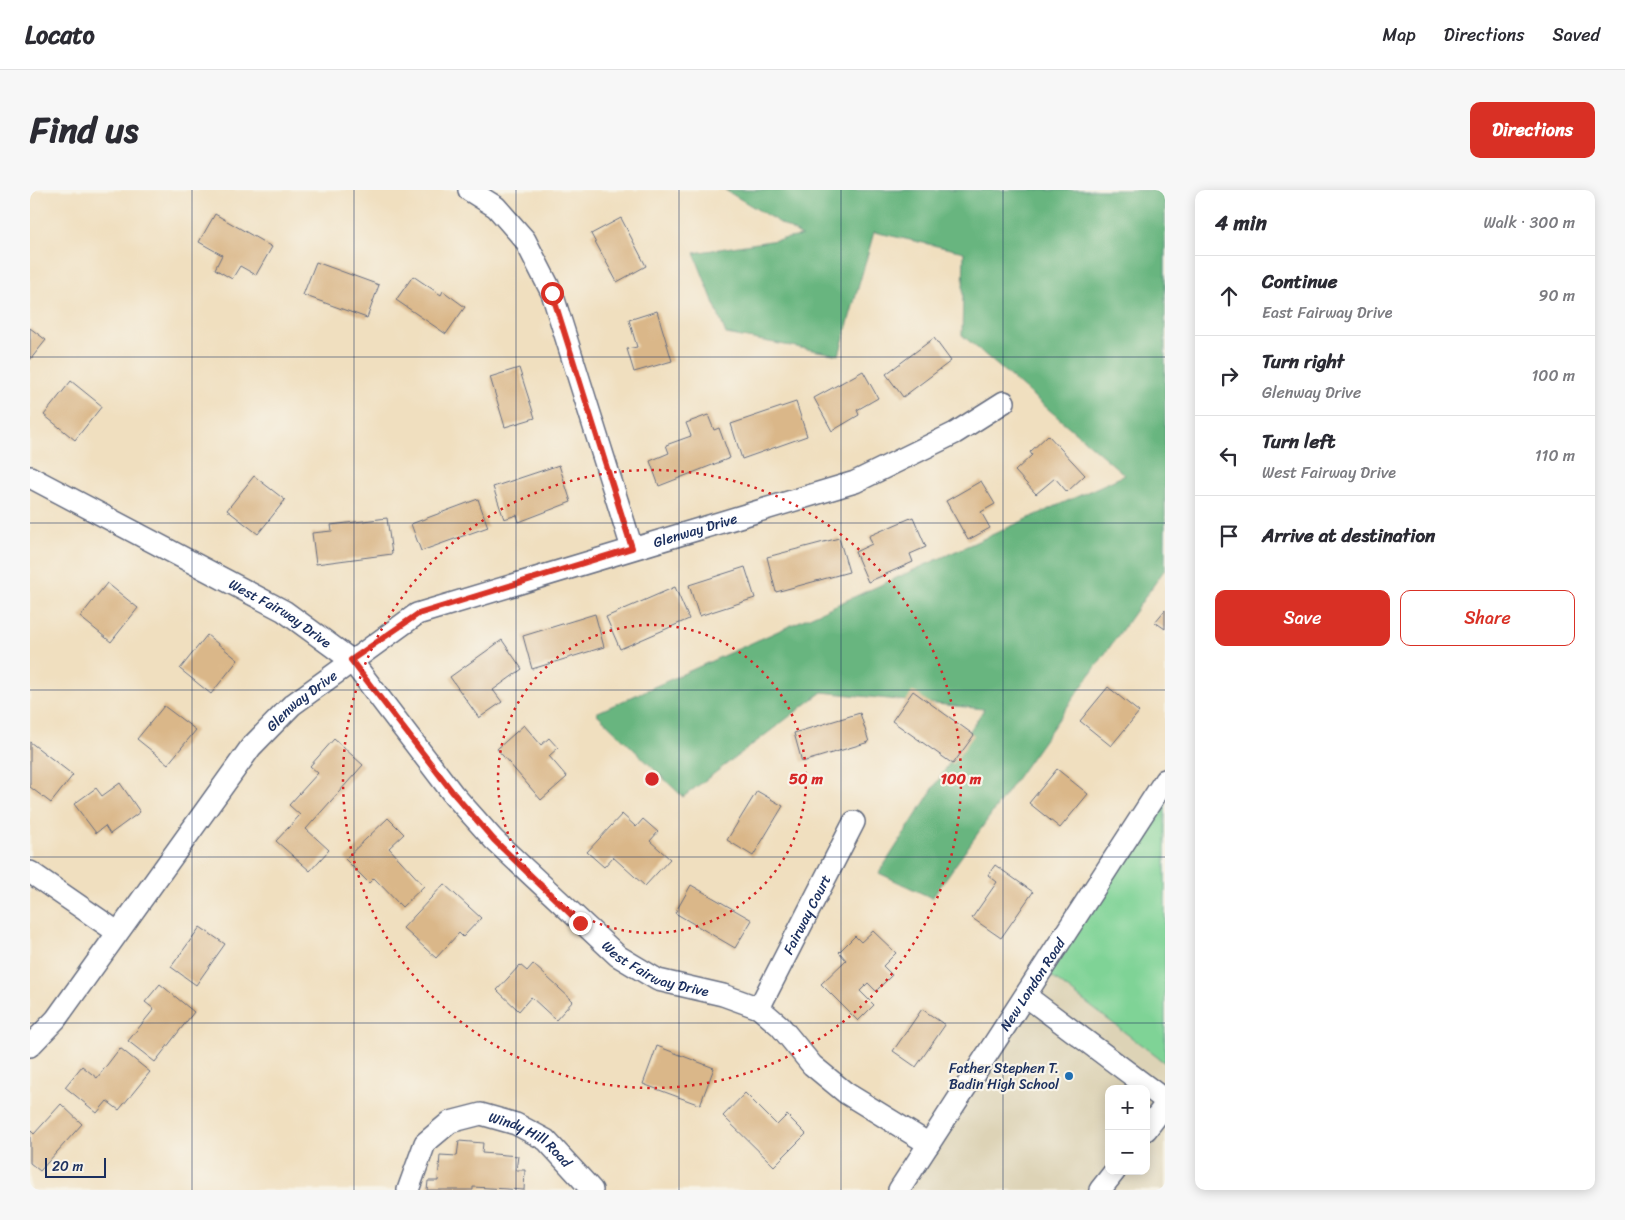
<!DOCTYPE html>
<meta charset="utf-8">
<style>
:root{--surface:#fff;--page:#f7f7f7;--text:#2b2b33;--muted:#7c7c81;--line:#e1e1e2;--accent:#d93025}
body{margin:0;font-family:Sriracha,sans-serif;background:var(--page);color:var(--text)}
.controls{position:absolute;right:15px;bottom:15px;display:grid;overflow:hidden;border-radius:10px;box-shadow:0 2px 12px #0003}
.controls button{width:45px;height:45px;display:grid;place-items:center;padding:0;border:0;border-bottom:1px solid var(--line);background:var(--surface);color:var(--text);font:25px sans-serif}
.scale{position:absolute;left:15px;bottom:12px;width:61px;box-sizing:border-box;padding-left:5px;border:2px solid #1b2f5e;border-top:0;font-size:14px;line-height:18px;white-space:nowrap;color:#1b2f5e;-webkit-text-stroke:4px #f7f3e8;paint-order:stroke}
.stop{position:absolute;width:15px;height:15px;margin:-11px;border:4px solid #d93025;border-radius:50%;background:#fff}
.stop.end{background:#d93025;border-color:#fff;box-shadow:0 1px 5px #0008}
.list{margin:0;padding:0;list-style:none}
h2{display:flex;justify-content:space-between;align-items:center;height:65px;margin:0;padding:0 20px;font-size:21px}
h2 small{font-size:16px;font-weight:400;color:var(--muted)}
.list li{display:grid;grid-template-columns:32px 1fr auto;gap:15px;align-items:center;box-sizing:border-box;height:80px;padding:0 20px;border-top:1px solid var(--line)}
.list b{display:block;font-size:19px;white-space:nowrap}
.list p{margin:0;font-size:16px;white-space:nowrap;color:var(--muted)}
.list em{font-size:16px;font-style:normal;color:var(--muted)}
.actions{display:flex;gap:10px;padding:15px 20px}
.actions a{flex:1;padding:11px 0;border:1px solid var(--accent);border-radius:10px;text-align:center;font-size:18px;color:var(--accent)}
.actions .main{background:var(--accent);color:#fff}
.icon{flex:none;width:28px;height:28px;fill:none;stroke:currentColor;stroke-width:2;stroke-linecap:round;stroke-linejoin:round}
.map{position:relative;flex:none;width:1135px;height:1000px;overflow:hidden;border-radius:10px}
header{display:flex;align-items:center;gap:30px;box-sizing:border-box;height:70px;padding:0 25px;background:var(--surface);border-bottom:1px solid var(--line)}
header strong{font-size:24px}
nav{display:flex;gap:28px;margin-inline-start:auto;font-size:18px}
.intro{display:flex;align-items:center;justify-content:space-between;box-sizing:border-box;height:120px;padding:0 30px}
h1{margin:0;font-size:35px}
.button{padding:12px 22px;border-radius:10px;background:var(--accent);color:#fff;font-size:18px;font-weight:700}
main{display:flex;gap:30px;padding:0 30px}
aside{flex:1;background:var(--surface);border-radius:10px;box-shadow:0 2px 12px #0003}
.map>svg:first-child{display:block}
.built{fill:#ddd3b6;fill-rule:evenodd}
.green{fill:#7fd396;stroke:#4d817a}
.forest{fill:#67b57f;stroke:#41726e}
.building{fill:#dab789}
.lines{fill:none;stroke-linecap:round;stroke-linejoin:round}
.minor-casing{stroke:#666d80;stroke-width:24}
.minor{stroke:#fff;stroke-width:21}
.route{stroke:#d93025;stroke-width:6}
.grid{fill:none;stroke:#1b2f5e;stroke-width:1;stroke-opacity:0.55}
.ring{fill:none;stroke:#d62828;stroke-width:2.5;stroke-dasharray:2.5 5}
.poi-dot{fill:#1f6fb2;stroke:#f7f3e8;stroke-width:2}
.labels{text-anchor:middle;stroke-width:4.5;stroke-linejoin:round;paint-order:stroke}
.street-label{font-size:14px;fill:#1b2f5e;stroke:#f7f3e8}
.poi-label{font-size:14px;fill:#1b2f5e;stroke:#f7f3e8;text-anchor:end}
.centre{fill:#d62828;stroke:#f7f3e8;stroke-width:2.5}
.ring-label{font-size:15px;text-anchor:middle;font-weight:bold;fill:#d62828;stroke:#f7f3e8;stroke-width:4.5;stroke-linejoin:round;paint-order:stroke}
</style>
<header>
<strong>Locato</strong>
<nav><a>Map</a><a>Directions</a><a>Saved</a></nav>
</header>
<div class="intro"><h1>Find us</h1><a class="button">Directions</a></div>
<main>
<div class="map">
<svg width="1135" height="1000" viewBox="0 0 1135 1000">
<rect width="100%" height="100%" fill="#f7f3e8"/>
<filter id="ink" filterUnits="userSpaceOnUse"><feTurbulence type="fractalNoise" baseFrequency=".02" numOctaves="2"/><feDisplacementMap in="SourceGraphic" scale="10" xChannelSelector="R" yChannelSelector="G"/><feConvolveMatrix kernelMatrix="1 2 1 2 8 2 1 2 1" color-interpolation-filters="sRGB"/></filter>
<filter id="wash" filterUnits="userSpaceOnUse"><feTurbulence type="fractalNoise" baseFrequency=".0096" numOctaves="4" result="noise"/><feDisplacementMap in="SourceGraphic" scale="20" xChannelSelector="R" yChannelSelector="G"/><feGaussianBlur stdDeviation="1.12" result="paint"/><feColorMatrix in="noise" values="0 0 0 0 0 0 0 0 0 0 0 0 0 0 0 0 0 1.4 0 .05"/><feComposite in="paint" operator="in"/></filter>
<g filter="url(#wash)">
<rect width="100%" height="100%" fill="#f0dfbf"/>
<path class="built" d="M1013 780 1135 873V1000H869ZM1079 899H1116V981H1079Z"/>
<path class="green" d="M1135 590V873L1013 780Z"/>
<path class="forest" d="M695 0H1135V379L902 708 849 683 954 519 792 502 653 607 566 523 1095 285 932 145 934 62 844 42 809 165 696 144 664 63 772 46Z"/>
<g id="blocks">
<g class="building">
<path d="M185 24 242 57 226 85 210 76 202 89 185 79 192 65 169 52Z"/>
<path d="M591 28 616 76 587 92 561 44Z"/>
<path d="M286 72 349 95 337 128 273 105Z"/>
<path d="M383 86 411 105 413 101 435 117 416 144 366 110Z"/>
<path d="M627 121 642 171 604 182 597 159 607 157 599 130Z"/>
<path d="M0 138 16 150 0 170Z"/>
<path d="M904 148 921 171 873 207 856 184Z"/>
<path d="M489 178 505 228 475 237 460 187Z"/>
<path d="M833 181 848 208 827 220 829 225 802 241 784 208Z"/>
<path d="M41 191 72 216 45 250 14 225Z"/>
<path d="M766 212 777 246 712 269 701 234Z"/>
<path d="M678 225 684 240 689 238 700 268 629 296 620 271 639 263 636 255 661 246 656 233Z"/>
<path d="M1018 245 1055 285 1037 302 1025 288 1006 304 985 281 1002 265 1000 262Z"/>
<path d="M529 275 541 312 489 332 487 325 474 329 463 297Z"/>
<path d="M224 286 255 310 228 344 197 320Z"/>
<path d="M951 291 965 314 951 322 960 338 938 350 916 311Z"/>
<path d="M448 309 458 337 391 361 381 334Z"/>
<path d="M883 327 896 357 880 364 883 372 838 392 825 362 842 354 839 346Z"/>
<path d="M357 328 362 364 286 374 282 343 302 341 301 335Z"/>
<path d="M809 348 819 382 746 402 737 367Z"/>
<path d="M715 377 725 408 669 426 659 395Z"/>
<path d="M77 393 108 418 81 452 50 427Z"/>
<path d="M645 397 659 429 590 459 576 427Z"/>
<path d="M1135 420V439L1125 432Z"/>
<path d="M565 424 574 457 502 479 493 446Z"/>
<path d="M177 445 208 470 181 504 150 479Z"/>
<path d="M472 450 492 479 463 500 472 512 449 528 420 487Z"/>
<path d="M1078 497 1109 522 1081 556 1050 531Z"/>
<path d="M883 501 944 545 923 574 862 531Z"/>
<path d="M134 516 166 540 138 574 107 549Z"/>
<path d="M830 523 839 552 772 572 764 543Z"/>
<path d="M494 535 511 555 519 548 528 558 519 566 537 587 511 610 467 559Z"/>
<path d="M304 549 333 575 276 639 299 660 280 681 246 651 270 625 259 615 288 583 280 576Z"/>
<path d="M0 552 43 585 21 613 0 597Z"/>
<path d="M1027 579 1058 604 1030 638 999 613Z"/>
<path d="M90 593 110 622 80 644 75 636 66 643 44 614 66 598 72 606Z"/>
<path d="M727 601 753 616 723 666 697 650Z"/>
<path d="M592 624 606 637 613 629 628 642 620 651 640 669 615 696 583 667 574 677 557 662Z"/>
<path d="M358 628 374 644 359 658 394 696 372 717 344 688 339 693 315 669Z"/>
<path d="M965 675 1003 702 971 748 942 728 967 692 958 685Z"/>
<path d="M414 694 451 728 433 747 429 743 406 768 373 738Z"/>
<path d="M661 695 722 730 705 758 645 723Z"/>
<path d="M170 737 195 754 166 795 141 777Z"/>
<path d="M843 741 866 763 853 776 862 785 846 801 838 793 830 801 844 815 828 831 791 794 816 770 809 762 825 746 831 752Z"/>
<path d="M503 774 543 811 526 830 501 807 489 821 467 800 490 775 497 781Z"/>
<path d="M130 794 164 822 125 872 98 851 124 819 115 812Z"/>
<path d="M892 819 915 835 886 877 863 861Z"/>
<path d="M627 856 684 878 670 915 613 894Z"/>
<path d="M90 858 120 882 89 920 77 911 67 923 35 897 52 876 67 888Z"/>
<path d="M715 903 747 935 757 925 776 944 744 976 693 926Z"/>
<path d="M31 914 52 934 10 981 0 973V940L4 944Z"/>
<path d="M429 951 453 953 452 963 488 966 486 980H495L494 1000 443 997V1000H397L398 991H408L410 965 427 966Z"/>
</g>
</g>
</g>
<g filter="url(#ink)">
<use href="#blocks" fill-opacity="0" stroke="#666d80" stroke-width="1"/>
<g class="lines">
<defs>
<g id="minor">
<path d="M439 0 466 17 495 50 522 103 602 358"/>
<path id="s1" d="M0 287 254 421 321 470 423 604 464 650 588 766 628 790 693 805 729 818 750 836 782 875 816 903 899 954"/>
<path d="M0 682 87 742"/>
<path d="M996 806 1135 910"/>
<path id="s2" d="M729 818 824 632"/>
<path id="s3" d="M0 856 26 829 221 557 262 515 387 424 825 292 925 243 974 212"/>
<path d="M1116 940 1135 915"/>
<path id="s4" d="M378 1000 395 953 420 932 451 924 486 934 516 950 562 1000"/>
<path id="s5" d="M869 1000 1135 590"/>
<path d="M1070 1000 1085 981"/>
</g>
</defs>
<use href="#minor" class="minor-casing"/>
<use href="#minor" class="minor"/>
</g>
</g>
<g class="lines" filter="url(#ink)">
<path class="route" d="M522 103 602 358 388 424 321 470 424 604 464 650 550 733"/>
</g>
<path class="grid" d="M162 0V1000M324 0V1000M486 0V1000M649 0V1000M811 0V1000M973 0V1000M0 167H1135M0 333H1135M0 500H1135M0 667H1135M0 833H1135"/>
<g class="ring">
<circle cx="622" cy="589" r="154"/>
<circle cx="622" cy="589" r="309"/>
</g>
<circle class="poi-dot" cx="1039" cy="886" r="5"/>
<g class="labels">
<g class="street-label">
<text dy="5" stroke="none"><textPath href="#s3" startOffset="876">Glenway Drive</textPath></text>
<text dy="5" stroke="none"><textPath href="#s1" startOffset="285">West Fairway Drive</textPath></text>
<text dy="5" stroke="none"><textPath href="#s3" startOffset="441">Glenway Drive</textPath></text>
<text dy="5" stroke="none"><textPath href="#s2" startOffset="105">Fairway Court</textPath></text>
<text dy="5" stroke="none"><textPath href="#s1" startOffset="810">West Fairway Drive</textPath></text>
<text dy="5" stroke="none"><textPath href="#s5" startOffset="245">New London Road</textPath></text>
<text dy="5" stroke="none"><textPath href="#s4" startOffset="171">Windy Hill Road</textPath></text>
</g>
<g class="poi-label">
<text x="1029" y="883">Father Stephen T.<tspan x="1029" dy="16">Badin High School</tspan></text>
</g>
</g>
<circle cx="622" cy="589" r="8" class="centre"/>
<g class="ring-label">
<text x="776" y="594">50 m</text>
<text x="931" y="594">100 m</text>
</g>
</svg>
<div class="controls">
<button>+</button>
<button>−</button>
</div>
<div class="scale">20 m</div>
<div class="stop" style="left:522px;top:103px"></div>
<div class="stop end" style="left:550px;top:733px"></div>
</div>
<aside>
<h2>4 min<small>Walk · 300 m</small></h2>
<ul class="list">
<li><svg class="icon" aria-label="ahead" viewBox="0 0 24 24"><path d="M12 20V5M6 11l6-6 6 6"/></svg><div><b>Continue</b><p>East Fairway Drive</p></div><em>90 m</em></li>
<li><svg class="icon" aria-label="right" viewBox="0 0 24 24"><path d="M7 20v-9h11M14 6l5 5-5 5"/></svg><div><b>Turn right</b><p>Glenway Drive</p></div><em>100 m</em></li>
<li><svg class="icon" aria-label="left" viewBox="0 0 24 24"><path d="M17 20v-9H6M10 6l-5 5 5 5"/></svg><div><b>Turn left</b><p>West Fairway Drive</p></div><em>110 m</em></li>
<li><svg class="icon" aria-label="arrive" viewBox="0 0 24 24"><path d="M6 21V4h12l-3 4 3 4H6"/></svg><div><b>Arrive at destination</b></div></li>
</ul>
<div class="actions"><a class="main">Save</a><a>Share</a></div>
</aside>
</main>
